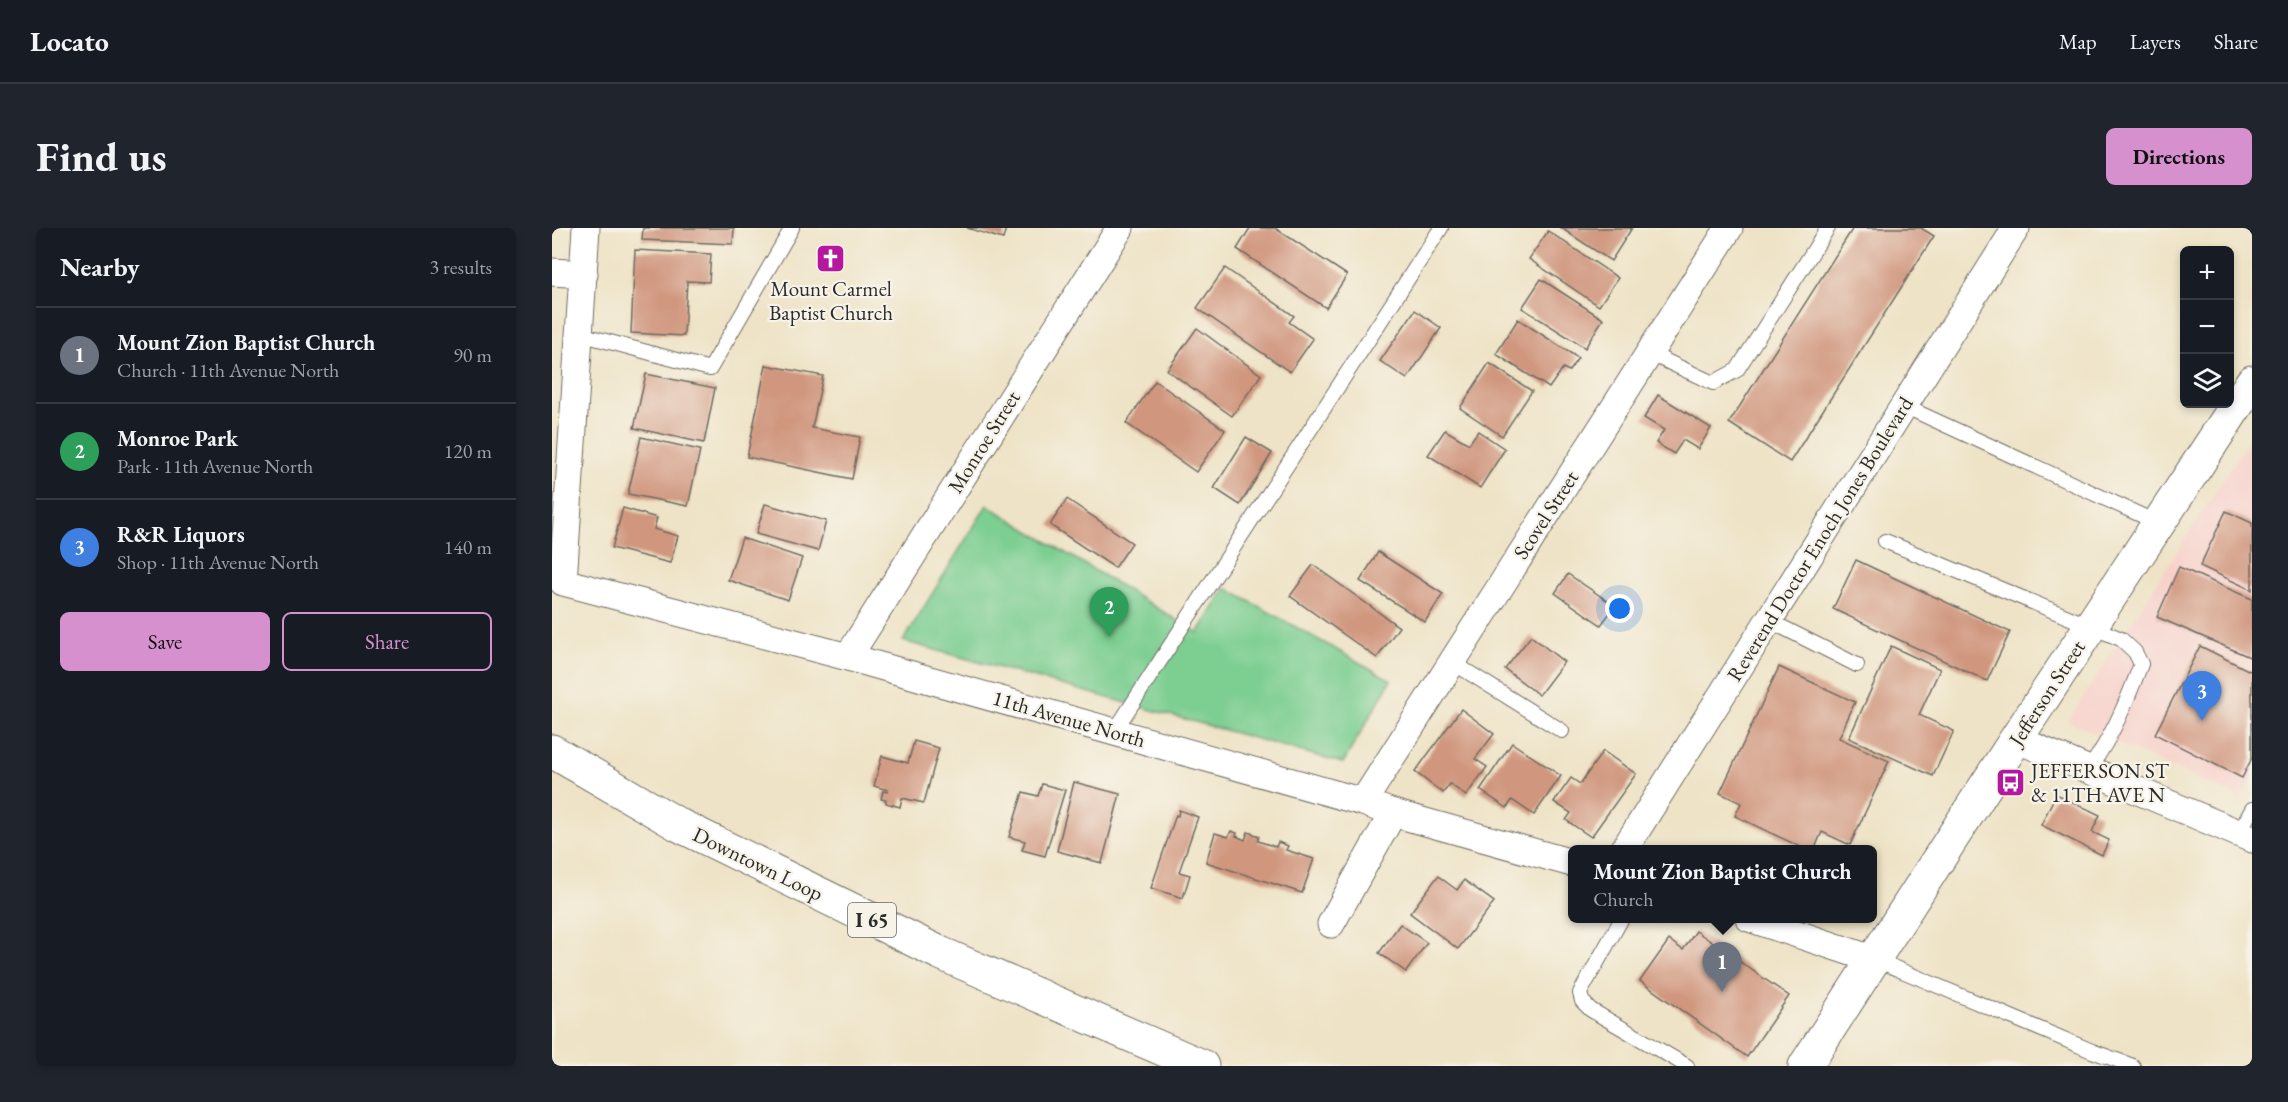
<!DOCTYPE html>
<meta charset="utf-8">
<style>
:root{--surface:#171b24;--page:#20242c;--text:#f1f3f6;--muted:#9ea1a6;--line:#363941;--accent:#d690ce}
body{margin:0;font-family:"EB Garamond",serif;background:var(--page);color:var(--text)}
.controls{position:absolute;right:18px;top:18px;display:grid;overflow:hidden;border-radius:9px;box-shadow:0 3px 9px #0003}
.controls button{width:54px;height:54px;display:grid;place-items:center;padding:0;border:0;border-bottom:2px solid var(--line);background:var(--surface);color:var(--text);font:30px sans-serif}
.you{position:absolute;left:1068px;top:381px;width:21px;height:21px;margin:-15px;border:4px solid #fff;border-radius:50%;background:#1a73e8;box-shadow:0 0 0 9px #1a73e833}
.badge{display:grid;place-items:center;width:39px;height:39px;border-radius:50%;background:var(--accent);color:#fff;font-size:20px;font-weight:700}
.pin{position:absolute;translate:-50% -50px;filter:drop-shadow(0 2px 3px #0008)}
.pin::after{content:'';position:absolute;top:32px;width:21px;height:18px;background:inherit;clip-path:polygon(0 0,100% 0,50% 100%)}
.popup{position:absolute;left:1016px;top:617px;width:309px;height:78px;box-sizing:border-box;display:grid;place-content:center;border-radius:9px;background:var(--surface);filter:drop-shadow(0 2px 4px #0005);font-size:20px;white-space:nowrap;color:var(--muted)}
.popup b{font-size:22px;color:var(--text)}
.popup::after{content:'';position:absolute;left:50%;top:100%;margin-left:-12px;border:12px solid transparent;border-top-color:var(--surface)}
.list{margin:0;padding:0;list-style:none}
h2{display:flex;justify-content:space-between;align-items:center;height:78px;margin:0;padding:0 24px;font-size:26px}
h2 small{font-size:20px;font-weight:400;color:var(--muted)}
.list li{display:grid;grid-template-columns:39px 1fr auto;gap:18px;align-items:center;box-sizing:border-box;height:96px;padding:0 24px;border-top:2px solid var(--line)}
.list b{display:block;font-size:22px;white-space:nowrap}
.list p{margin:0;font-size:20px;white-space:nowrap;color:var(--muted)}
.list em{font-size:20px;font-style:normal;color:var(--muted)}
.actions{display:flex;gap:12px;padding:18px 24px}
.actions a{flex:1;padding:14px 0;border:2px solid var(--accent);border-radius:9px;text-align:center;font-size:21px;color:var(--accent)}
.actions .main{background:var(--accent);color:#111}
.icon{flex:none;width:33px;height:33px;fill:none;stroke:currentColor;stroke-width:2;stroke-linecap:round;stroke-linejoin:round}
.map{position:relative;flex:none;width:1700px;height:838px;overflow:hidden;border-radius:9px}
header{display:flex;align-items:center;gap:36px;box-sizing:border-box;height:84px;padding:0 30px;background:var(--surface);border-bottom:2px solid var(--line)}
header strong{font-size:28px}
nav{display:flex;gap:33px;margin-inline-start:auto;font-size:21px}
.intro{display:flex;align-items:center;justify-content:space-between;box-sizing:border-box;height:144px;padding:0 36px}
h1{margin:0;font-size:42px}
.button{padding:15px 27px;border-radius:9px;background:var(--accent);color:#111;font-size:21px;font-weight:700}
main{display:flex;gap:36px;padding:0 36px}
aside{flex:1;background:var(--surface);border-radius:9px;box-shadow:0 3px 9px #0003}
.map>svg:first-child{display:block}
.built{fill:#f7d0ca}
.green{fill:#7bce91;stroke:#537c5e;stroke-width:1.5}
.building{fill:#d0967e}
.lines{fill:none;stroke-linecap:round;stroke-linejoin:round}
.service-casing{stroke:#6f6b61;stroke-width:16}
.minor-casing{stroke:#6f6b61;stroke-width:29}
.secondary-casing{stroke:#6f6b61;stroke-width:35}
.motorway-casing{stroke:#6f6b61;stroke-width:35}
.service{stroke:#fff;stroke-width:14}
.minor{stroke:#fff;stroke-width:27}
.secondary{stroke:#fff;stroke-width:33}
.motorway{stroke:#fff;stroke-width:33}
.labels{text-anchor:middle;stroke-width:4.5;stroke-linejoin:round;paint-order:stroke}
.shield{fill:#f7f3e8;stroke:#686764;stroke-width:1.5}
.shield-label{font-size:20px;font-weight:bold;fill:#2b2b2b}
.poi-label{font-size:21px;fill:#2b2b2b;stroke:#f7f3e8}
.street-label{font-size:21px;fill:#2b2b2b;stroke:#f7f3e8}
</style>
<header>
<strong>Locato</strong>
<nav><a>Map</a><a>Layers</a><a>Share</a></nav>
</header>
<div class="intro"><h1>Find us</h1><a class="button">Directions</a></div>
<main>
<aside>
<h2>Nearby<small>3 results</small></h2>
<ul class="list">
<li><span class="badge" style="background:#6b7280">1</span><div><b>Mount Zion Baptist Church</b><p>Church · 11th Avenue North</p></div><em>90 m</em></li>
<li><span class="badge" style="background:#2e9e5b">2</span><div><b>Monroe Park</b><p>Park · 11th Avenue North</p></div><em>120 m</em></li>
<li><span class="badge" style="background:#3f7fe0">3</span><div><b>R&amp;R Liquors</b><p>Shop · 11th Avenue North</p></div><em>140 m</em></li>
</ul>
<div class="actions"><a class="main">Save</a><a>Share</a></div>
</aside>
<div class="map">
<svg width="1700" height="838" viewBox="0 0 1700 838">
<rect width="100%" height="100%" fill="#f7f3e8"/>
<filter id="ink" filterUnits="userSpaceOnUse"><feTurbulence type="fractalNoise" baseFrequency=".0167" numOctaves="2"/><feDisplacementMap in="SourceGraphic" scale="12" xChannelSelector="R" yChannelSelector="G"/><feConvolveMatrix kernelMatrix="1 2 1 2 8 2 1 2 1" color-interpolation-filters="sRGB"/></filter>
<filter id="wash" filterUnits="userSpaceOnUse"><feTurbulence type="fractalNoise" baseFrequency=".008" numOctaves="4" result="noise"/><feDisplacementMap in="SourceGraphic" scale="24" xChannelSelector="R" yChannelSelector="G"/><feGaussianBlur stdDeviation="1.35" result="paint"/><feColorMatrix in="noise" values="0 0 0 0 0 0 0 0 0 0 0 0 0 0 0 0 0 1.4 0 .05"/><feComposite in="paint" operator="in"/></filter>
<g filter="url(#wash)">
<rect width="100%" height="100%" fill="#eee3c6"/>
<path class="built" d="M1700 207V551L1688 570 1516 493Z"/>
<path class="green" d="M435 277 646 405 674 360 839 452 791 535 351 413Z"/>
<g id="blocks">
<g class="building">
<path d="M91 0H182L181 16 90 12Z"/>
<path d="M415 0H454L451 11Z"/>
<path d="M698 0H723L795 47 774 80 685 21Z"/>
<path d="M1009 0H1080L1059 33Z"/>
<path d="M1301 0H1369L1382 8 1238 234 1177 195Z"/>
<path d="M996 3 1066 50 1047 78 977 31Z"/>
<path d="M83 22 159 26 157 54 135 53 132 108 79 105Z"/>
<path d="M673 40 742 88 737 94 761 111 738 144 645 80Z"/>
<path d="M989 51 1051 91 1033 120 970 80Z"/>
<path d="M863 82 889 100 855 151 828 133Z"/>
<path d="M966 91 1026 130 1017 143 1011 140 997 160 944 126Z"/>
<path d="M645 100 709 147 680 188 615 142Z"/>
<path d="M937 135 980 163 950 208 908 180Z"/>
<path d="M214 137 271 148 260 200 308 209 300 251 195 229Z"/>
<path d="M94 146 163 160 152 215 82 200Z"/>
<path d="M603 153 673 202 644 244 574 195Z"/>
<path d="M1106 167 1159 200 1146 221 1131 212 1122 226 1104 215 1112 202 1092 190Z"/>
<path d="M893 202 917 216 926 203 953 221 928 260 876 227Z"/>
<path d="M89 209 148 222 136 278 76 266Z"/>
<path d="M694 209 720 225 688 277 662 260Z"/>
<path d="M515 271 580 315 563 340 498 297Z"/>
<path d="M213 276 274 293 266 323 204 306Z"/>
<path d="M71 280 105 290 102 301 126 308 118 335 60 320Z"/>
<path d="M1674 283 1700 295V362L1648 338Z"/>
<path d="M190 310 250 330 236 372 176 352Z"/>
<path d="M826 324 891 366 873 394 808 353Z"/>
<path d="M1304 332 1458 404 1435 453 1281 381Z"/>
<path d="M761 337 847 399 825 430 738 368Z"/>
<path d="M1627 339 1700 371V430L1605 389Z"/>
<path d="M1016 346 1063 378 1049 397 1003 365Z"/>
<path d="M979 408 1012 434 987 467 953 441Z"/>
<path d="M1339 418 1388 441 1367 487 1402 503 1381 548 1297 510Z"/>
<path d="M1648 418 1700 444V530L1690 550 1603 506Z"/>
<path d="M1227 439 1303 474 1287 510 1337 533 1298 617 1270 604 1262 622H1255L1183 588 1189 575 1168 565Z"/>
<path d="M909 481 942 506 923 531 935 539 914 568 898 556 891 565 863 544Z"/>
<path d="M362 513 387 520 372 575 350 570 348 579 334 575V572L329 571 331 563 335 564 336 562 322 558 330 528 356 535Z"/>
<path d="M960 515 1009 548 982 587 960 572 955 580 928 562Z"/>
<path d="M1051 523 1084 546 1039 609 1014 592 1019 585 1002 574 1019 550 1028 556Z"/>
<path d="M522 554 568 566 550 635 505 623Z"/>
<path d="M490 556 513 562 493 628 470 622 473 613 457 609 471 564 486 568Z"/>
<path d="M1504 566 1548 587 1540 604 1557 612 1550 627 1489 597Z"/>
<path d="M627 582 646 589 627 644 638 647 631 670 599 660 624 587 626 588Z"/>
<path d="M679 603 685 605 684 608 693 612 696 604 707 608 706 613 724 619 726 614 736 618 734 622 762 631 750 665 654 634 663 605 676 609Z"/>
<path d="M886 648 905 662 912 652 942 674 906 721 858 685Z"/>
<path d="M848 696 875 715 854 744 827 725Z"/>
<path d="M1144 703 1237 768 1195 829 1088 753 1117 712 1131 722Z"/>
</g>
</g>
</g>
<g filter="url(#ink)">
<use href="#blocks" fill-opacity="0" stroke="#6f6b61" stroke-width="1.5"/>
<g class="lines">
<defs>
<g id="service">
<path d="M28 106 158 141 240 0"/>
<path d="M1097 125 1161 155 1185 142 1276 0"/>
<path d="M1352 178 1606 295"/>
<path d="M1333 313 1569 411 1583 424 1589 436C1575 473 1560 510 1536 542"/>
<path d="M1216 392 1305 437"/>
<path d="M900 434 1010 503"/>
<path d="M562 504 889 0"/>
<path d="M1687 605 1700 581"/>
<path d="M1070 690 1028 765 1030 773 1039 782 1135 838"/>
<path d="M1322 731 1540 823 1581 838"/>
</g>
<g id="minor">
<path d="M34 0 11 354 296 429 811 574 841 585 1020 635"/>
<path d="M0 44 32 46"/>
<path d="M296 429 568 0"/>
<path d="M1464 511 1700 611"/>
<path d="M811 574 1177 0"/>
<path d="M1072 622 1464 0"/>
<path d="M1197 690 1320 731"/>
<path d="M779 696 841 585"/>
</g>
<path id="secondary" d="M1253 838 1464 511 1700 154"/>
<path id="motorway" d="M0 523 127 597 388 725 650 838"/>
</defs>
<use href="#service" class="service-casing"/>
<use href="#minor" class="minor-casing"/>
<use href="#secondary" class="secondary-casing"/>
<use href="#motorway" class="motorway-casing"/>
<use href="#service" class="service"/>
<use href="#minor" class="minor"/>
<use href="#secondary" class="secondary"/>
<use href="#motorway" class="motorway"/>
</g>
</g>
<defs>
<symbol id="church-square" viewBox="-11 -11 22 22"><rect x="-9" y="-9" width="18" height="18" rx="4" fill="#b5179e" stroke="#f7f3e8"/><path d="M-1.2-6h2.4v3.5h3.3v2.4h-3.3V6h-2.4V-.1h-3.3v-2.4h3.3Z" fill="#fff"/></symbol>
<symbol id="bus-square" viewBox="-11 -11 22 22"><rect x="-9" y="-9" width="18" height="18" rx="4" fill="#b5179e" stroke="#f7f3e8"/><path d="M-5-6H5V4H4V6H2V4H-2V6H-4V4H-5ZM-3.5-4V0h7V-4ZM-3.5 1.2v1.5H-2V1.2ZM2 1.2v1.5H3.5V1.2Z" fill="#fff"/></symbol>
</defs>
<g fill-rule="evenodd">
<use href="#church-square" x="262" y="14" width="33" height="33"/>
<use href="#bus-square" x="1442" y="538" width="33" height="33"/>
</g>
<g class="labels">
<rect class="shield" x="296" y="675" width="48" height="34" rx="4.5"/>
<g class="shield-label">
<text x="320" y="699">I 65</text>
</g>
<g class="poi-label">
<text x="279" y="68">Mount Carmel<tspan x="279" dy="24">Baptist Church</tspan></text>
<text x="1479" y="550" text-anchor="start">JEFFERSON ST<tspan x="1479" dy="24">&amp; 11TH AVE N</tspan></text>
</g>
<g class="street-label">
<text transform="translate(432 214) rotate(-58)" y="7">Monroe Street</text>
<text transform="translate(994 287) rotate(-57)" y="7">Scovel Street</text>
<text transform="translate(1268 311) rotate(-58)" y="7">Reverend Doctor Enoch Jones Boulevard</text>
<text transform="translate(1495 465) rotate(-57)" y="7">Jefferson Street</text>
<text transform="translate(517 491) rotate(16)" y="7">11th Avenue North</text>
<text transform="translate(206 636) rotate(26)" y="7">Downtown Loop</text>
</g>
</g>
</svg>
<div class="controls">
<button>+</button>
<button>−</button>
<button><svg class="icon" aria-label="layers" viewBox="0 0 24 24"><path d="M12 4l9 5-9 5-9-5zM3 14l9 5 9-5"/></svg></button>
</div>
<div class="you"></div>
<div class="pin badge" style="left:1170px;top:764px;background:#6b7280">1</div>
<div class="popup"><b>Mount Zion Baptist Church</b>Church</div>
<div class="pin badge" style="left:557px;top:409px;background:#2e9e5b">2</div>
<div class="pin badge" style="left:1650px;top:493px;background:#3f7fe0">3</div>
</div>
</main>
